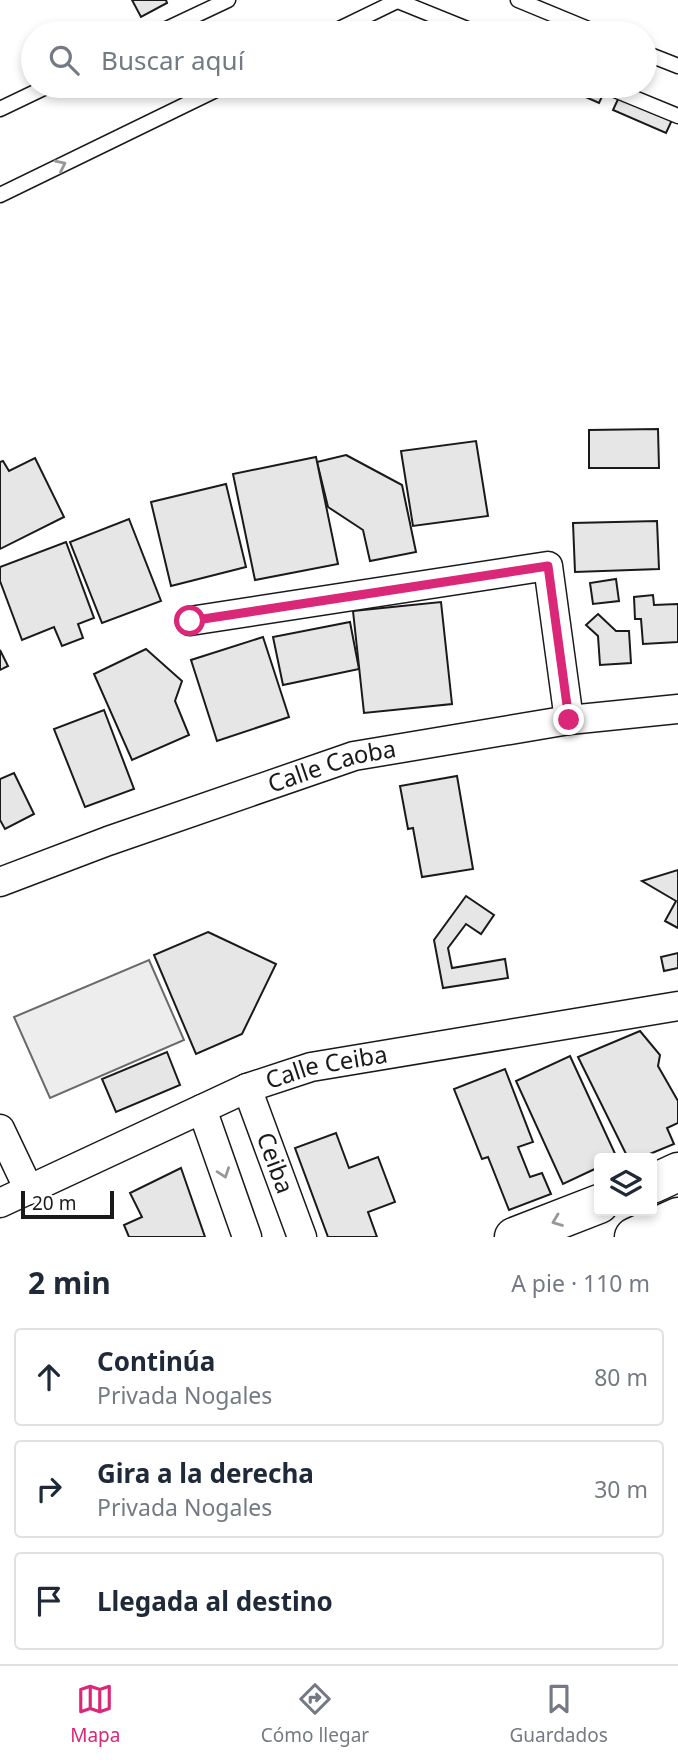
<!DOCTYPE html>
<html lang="es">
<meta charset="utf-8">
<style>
:root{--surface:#fff;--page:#f6f6f7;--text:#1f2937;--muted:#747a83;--line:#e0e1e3;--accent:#db2777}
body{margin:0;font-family:"Noto Sans",sans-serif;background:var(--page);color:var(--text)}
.controls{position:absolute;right:21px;bottom:21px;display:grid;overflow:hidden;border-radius:7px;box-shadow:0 4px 10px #0003}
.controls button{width:63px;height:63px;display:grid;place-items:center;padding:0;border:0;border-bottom:2px solid var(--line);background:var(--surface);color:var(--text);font:35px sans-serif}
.scale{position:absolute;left:21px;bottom:18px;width:93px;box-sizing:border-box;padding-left:7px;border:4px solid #1a1a1a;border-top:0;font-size:19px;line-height:24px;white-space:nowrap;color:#1a1a1a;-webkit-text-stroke:5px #fff;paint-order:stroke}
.stop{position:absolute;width:21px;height:21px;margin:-16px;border:5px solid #db2777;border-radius:50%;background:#fff}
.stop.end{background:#db2777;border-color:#fff;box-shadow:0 2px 7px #0008}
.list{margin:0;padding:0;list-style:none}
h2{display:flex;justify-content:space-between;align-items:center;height:91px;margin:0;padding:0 28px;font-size:30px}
h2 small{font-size:23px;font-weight:400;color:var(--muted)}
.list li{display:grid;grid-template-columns:46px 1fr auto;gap:21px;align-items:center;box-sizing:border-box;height:98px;margin:0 14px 14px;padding:0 14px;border:2px solid var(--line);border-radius:7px}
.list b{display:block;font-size:26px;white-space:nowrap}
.list p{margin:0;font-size:23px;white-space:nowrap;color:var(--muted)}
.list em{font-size:23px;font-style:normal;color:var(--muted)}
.icon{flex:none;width:38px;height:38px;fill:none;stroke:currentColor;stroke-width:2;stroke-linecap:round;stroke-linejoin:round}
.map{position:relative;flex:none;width:678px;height:1237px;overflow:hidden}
.search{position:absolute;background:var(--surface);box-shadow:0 4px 10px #0003;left:21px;right:21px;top:21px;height:77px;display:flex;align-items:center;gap:18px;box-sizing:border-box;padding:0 24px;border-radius:38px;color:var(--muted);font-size:26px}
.sheet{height:427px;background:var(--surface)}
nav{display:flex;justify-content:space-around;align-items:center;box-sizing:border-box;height:98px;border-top:2px solid var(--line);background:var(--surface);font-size:19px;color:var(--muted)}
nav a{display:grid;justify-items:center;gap:4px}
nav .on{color:var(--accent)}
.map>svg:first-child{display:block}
.built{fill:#ededed;stroke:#6a6a6a;stroke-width:2}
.building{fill:#e6e6e6;stroke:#1a1a1a;stroke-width:2}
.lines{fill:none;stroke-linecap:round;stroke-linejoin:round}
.lane-casing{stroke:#1a1a1a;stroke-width:17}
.street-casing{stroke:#1a1a1a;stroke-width:31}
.secondary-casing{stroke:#1a1a1a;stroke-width:41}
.lane{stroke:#fff;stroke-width:14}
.street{stroke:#fff;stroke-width:28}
.secondary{stroke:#fff;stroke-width:38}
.oneway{stroke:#989898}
.route{stroke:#db2777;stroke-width:9}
.labels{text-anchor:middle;stroke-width:5;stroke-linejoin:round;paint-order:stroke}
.street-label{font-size:24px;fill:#1a1a1a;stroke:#fff}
</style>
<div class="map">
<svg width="678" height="1237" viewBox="0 0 678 1237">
<rect width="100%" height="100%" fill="#fff"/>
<path class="built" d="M149 960 184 1040 50 1098 14 1017Z"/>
<g class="building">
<path d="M132 0H166L167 3 141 17Z"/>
<path d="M561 86H607L599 103Z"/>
<path d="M619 97 672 120 666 133 613 110Z"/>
<path d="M658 429 659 468H589V430Z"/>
<path d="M476 441 488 516 413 526 401 451Z"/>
<path d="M346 455 402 485 416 552 370 561 363 530 328 507 317 462Z"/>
<path d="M316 457 338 564 255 580 233 474Z"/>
<path d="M35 458 64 517 0 549V462L3 461 9 471Z"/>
<path d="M226 484 246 567 171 586 151 502Z"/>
<path d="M129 519 161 601 102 623 70 542Z"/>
<path d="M657 521 659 569 575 572 573 523Z"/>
<path d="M66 542 94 618 78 624 83 638 62 646 54 627 22 640 0 581V567Z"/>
<path d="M616 579 619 601 593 604 590 583Z"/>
<path d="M653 595 654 605 678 604V642L643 644 641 619H635L634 597Z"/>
<path d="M441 602 452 704 364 713 353 611Z"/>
<path d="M598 614 616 631H629L631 663 600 665 598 636 586 625Z"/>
<path d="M350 622 359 669 283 685 273 637Z"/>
<path d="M263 637 289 717 217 741 191 660Z"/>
<path d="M146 649 182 681 175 701 189 735 132 760 94 674Z"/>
<path d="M0 650 8 666 0 670Z"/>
<path d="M104 710 134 789 85 807 54 729Z"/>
<path d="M14 773 34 814 5 829 0 820V779Z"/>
<path d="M457 776 473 869 422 877 413 828 408 829 400 786Z"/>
<path d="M678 870V928L665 921 676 901 642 881Z"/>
<path d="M466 896 494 915 481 934 466 924 448 948 452 968 505 959 508 978 443 988 434 940Z"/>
<path d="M208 932 276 964 242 1034 196 1054 154 955Z"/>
<path d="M678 953V968L664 971 661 957Z"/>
<path d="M640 1031 660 1055 658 1066 678 1101V1123L667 1128 674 1144 640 1158H628L578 1057Z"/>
<path d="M167 1052 180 1085 116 1112 102 1079Z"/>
<path d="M570 1056 617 1158H599V1167L563 1184 516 1081Z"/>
<path d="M505 1069 533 1142 518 1147 530 1177 542 1173 551 1194 509 1210 488 1157 482 1159 454 1089Z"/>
<path d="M336 1133 349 1168 378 1157 395 1202 368 1212 377 1237H328L295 1148Z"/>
<path d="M181 1168 205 1237H129L124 1225 142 1217 130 1193Z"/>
</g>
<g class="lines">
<defs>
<g id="lane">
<path d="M518 0 598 33"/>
<path d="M398 1 477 33"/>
<path d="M158 33 228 0"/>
<path d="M331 33 399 0"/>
<path d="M645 53 678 66"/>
<path d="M605 86 678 116"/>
<path d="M0 109 48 86"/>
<path d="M0 195 224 86"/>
</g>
<g id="street">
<path d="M190 621 548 566 569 720"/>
<path id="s1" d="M0 882 108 841 354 756 569 720 678 709"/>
<path id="s2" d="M247 1088 302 1237"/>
<path d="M202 1109 247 1237"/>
<path d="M0 1129 29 1190"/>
<path id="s3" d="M0 1203 247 1088 311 1067 678 1006"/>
</g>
<g id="secondary">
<path d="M652 1184 678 1172"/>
<path d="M514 1237 599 1204"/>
<path d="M634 1237 678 1217"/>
</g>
</defs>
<use href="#lane" class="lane-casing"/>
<use href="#street" class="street-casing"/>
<use href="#secondary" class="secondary-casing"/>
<use href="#lane" class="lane"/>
<use href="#street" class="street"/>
<use href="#secondary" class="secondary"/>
</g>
<defs><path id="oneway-chevron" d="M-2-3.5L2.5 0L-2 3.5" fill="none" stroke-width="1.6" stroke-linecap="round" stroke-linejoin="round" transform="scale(1.75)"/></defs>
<g class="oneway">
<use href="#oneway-chevron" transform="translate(61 165) rotate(-26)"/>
<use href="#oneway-chevron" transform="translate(224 1173) rotate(71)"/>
<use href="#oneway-chevron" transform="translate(557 1221) rotate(159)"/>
</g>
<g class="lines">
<path class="route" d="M190 621 548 566 569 720"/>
</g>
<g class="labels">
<g class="street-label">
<text dy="8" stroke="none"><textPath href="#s1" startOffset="352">Calle Caoba</textPath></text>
<text dy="8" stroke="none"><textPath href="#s3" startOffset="355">Calle Ceiba</textPath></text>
<text dy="8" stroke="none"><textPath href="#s2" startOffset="80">Ceiba</textPath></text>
</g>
</g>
</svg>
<div class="controls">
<button><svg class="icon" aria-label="layers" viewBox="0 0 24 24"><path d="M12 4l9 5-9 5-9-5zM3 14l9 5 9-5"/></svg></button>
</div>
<div class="scale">20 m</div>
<div class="stop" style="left:190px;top:621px"></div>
<div class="stop end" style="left:569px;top:720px"></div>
<div class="search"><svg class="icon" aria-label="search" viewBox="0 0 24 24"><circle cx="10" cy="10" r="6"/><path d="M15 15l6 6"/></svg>Buscar aquí</div>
</div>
<section class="sheet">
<h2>2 min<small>A pie · 110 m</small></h2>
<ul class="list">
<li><svg class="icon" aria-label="ahead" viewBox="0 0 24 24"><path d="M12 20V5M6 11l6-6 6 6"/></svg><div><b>Continúa</b><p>Privada Nogales</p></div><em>80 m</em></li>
<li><svg class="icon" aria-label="right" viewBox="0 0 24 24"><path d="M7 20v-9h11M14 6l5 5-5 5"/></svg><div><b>Gira a la derecha</b><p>Privada Nogales</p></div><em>30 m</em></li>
<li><svg class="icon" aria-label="arrive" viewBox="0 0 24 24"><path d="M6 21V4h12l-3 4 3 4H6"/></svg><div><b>Llegada al destino</b></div></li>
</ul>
</section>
<nav>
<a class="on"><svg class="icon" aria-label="map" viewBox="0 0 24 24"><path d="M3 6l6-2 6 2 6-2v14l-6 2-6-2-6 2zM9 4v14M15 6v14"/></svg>Mapa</a>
<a><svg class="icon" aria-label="directions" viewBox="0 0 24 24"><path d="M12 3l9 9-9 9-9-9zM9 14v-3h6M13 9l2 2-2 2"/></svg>Cómo llegar</a>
<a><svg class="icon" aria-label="saved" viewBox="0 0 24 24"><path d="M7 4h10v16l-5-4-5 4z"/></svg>Guardados</a>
</nav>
